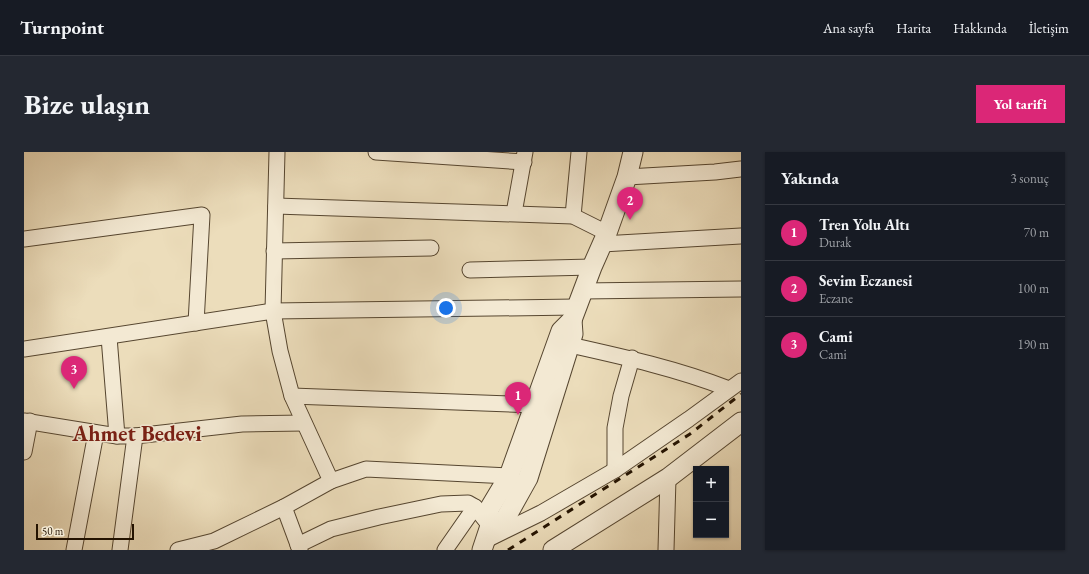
<!DOCTYPE html>
<html lang="tr">
<meta charset="utf-8">
<style>
:root{--surface:#171b24;--page:#242831;--text:#f1f3f6;--muted:#9ea1a6;--line:#363941;--accent:#db2777}
body{margin:0;font-family:"EB Garamond",serif;background:var(--page);color:var(--text)}
.controls{position:absolute;right:12px;bottom:12px;display:grid;overflow:hidden;border-radius:0px;box-shadow:0 1px 3px #0004}
.controls button{width:36px;height:36px;display:grid;place-items:center;padding:0;border:0;border-bottom:1px solid var(--line);background:var(--surface);color:var(--text);font:20px sans-serif}
.scale{position:absolute;left:12px;bottom:10px;width:98px;box-sizing:border-box;padding-left:4px;border:2px solid #241301;border-top:0;font-size:11px;line-height:14px;white-space:nowrap;color:#241301;-webkit-text-stroke:3px #f3e9d3;paint-order:stroke}
.you{position:absolute;left:422px;top:156px;width:14px;height:14px;margin:-10px;border:3px solid #fff;border-radius:50%;background:#1a73e8;box-shadow:0 0 0 6px #1a73e833}
.badge{display:grid;place-items:center;width:26px;height:26px;border-radius:50%;background:var(--accent);color:#fff;font-size:13px;font-weight:700}
.pin{position:absolute;translate:-50% -33px;filter:drop-shadow(0 1px 2px #0008)}
.pin::after{content:'';position:absolute;top:21px;width:14px;height:12px;background:inherit;clip-path:polygon(0 0,100% 0,50% 100%)}
.list{margin:0;padding:0;list-style:none}
h2{display:flex;justify-content:space-between;align-items:center;height:52px;margin:0;padding:0 16px;font-size:17px}
h2 small{font-size:13px;font-weight:400;color:var(--muted)}
.list li{display:grid;grid-template-columns:26px 1fr auto;gap:12px;align-items:center;box-sizing:border-box;height:56px;padding:0 16px;border-top:1px solid var(--line)}
.list b{display:block;font-size:15px;white-space:nowrap}
.list p{margin:0;font-size:13px;white-space:nowrap;color:var(--muted)}
.list em{font-size:13px;font-style:normal;color:var(--muted)}
.map{position:relative;flex:none;width:717px;height:398px;overflow:hidden;border-radius:0px}
header{display:flex;align-items:center;gap:24px;box-sizing:border-box;height:56px;padding:0 20px;background:var(--surface);border-bottom:1px solid var(--line)}
header strong{font-size:19px}
nav{display:flex;gap:22px;margin-inline-start:auto;font-size:14px}
.intro{display:flex;align-items:center;justify-content:space-between;box-sizing:border-box;height:96px;padding:0 24px}
h1{margin:0;font-size:28px}
.button{padding:10px 18px;border-radius:0px;background:var(--accent);color:#fff;font-size:14px;font-weight:700}
main{display:flex;gap:24px;padding:0 24px}
aside{flex:1;background:var(--surface);border-radius:0px;box-shadow:0 1px 3px #0004}
.map>svg:first-child{display:block}
.lines{fill:none;stroke-linecap:round;stroke-linejoin:round}
.minor-casing{stroke:#564630;stroke-width:17}
.tertiary-casing{stroke:#564630;stroke-width:21}
.minor{stroke:#f3e9d3;stroke-width:15}
.tertiary{stroke:#f3e9d3;stroke-width:19}
.rail{stroke:#241301;stroke-width:3;stroke-dasharray:7 7;stroke-linecap:butt}
.labels{text-anchor:middle;stroke-width:3;stroke-linejoin:round;paint-order:stroke}
.district-label{font-size:22px;font-weight:bold;fill:#7a1f14;stroke:#f3e9d3}
</style>
<header>
<strong>Turnpoint</strong>
<nav><a>Ana sayfa</a><a>Harita</a><a>Hakkında</a><a>İletişim</a></nav>
</header>
<div class="intro"><h1>Bize ulaşın</h1><a class="button">Yol tarifi</a></div>
<main>
<div class="map">
<svg width="717" height="398" viewBox="0 0 717 398">
<rect width="100%" height="100%" fill="#ecddbb"/>
<filter id="stains"><feTurbulence type="fractalNoise" baseFrequency=".005" numOctaves="4"/><feColorMatrix values="0 0 0 0 .2 0 0 0 0 .09 0 0 0 0 .02 0 0 0 .5 -.17"/></filter>
<radialGradient id="worn" r=".72"><stop offset=".6" stop-color="#630" stop-opacity="0"/><stop offset="1" stop-color="#630" stop-opacity=".3"/></radialGradient>
<g class="lines">
<defs>
<g id="minor">
<path d="M253 0 249 159 256 199 268 244 307 329"/>
<path d="M352 0 500 10"/>
<path d="M603 25 691 20 717 17"/>
<path d="M252 54 549 64 583 81"/>
<path d="M490 61 501 0"/>
<path d="M549 64 555 0"/>
<path d="M0 87 178 63 172 171"/>
<path d="M578 92 717 84"/>
<path d="M250 99 407 96"/>
<path d="M446 118 568 115"/>
<path d="M558 139 717 137"/>
<path d="M85 185 93 284"/>
<path d="M546 193C600 205 654 217 705 237"/>
<path d="M0 197 249 159 552 155"/>
<path d="M268 244 511 253"/>
<path d="M0 269 93 284H111L218 272 280 271"/>
<path d="M0 300 6 269"/>
<path d="M591 318V276L597 244 608 206"/>
<path d="M260 355 276 398"/>
<path d="M462 388 517 361 591 318 665 267 717 229"/>
<path d="M274 393 307 377 355 365 417 352 444 351 451 355 466 374"/>
<path d="M50 398 72 281"/>
<path d="M96 398 111 284"/>
<path d="M154 398 190 389 260 355 307 329 342 317 485 324"/>
<path d="M421 398 451 355"/>
<path d="M642 398 644 326"/>
</g>
<g id="tertiary">
<path d="M466 374 480 369 504 326 549 182 548 168"/>
<path d="M458 398 466 374 464 359 485 324 537 179 548 168 568 115 583 81 603 25 609 0"/>
<path d="M529 398 644 326 717 270"/>
</g>
</defs>
<use href="#minor" class="minor-casing"/>
<use href="#tertiary" class="tertiary-casing"/>
<use href="#minor" class="minor"/>
<use href="#tertiary" class="tertiary"/>
<path class="rail" d="M484 398 666 282 717 242"/>
</g>
<g class="labels">
<g class="district-label">
<text x="113" y="289">Ahmet Bedevi</text>
</g>
</g>
<rect width="100%" height="100%" filter="url(#stains)"/>
<rect width="100%" height="100%" fill="url(#worn)"/>
</svg>
<div class="controls">
<button>+</button>
<button>−</button>
</div>
<div class="scale">50 m</div>
<div class="you"></div>
<div class="pin badge" style="left:494px;top:263px">1</div>
<div class="pin badge" style="left:606px;top:68px">2</div>
<div class="pin badge" style="left:50px;top:237px">3</div>
</div>
<aside>
<h2>Yakında<small>3 sonuç</small></h2>
<ul class="list">
<li><span class="badge">1</span><div><b>Tren Yolu Altı</b><p>Durak</p></div><em>70 m</em></li>
<li><span class="badge">2</span><div><b>Sevim Eczanesi</b><p>Eczane</p></div><em>100 m</em></li>
<li><span class="badge">3</span><div><b>Cami</b><p>Cami</p></div><em>190 m</em></li>
</ul>
</aside>
</main>
